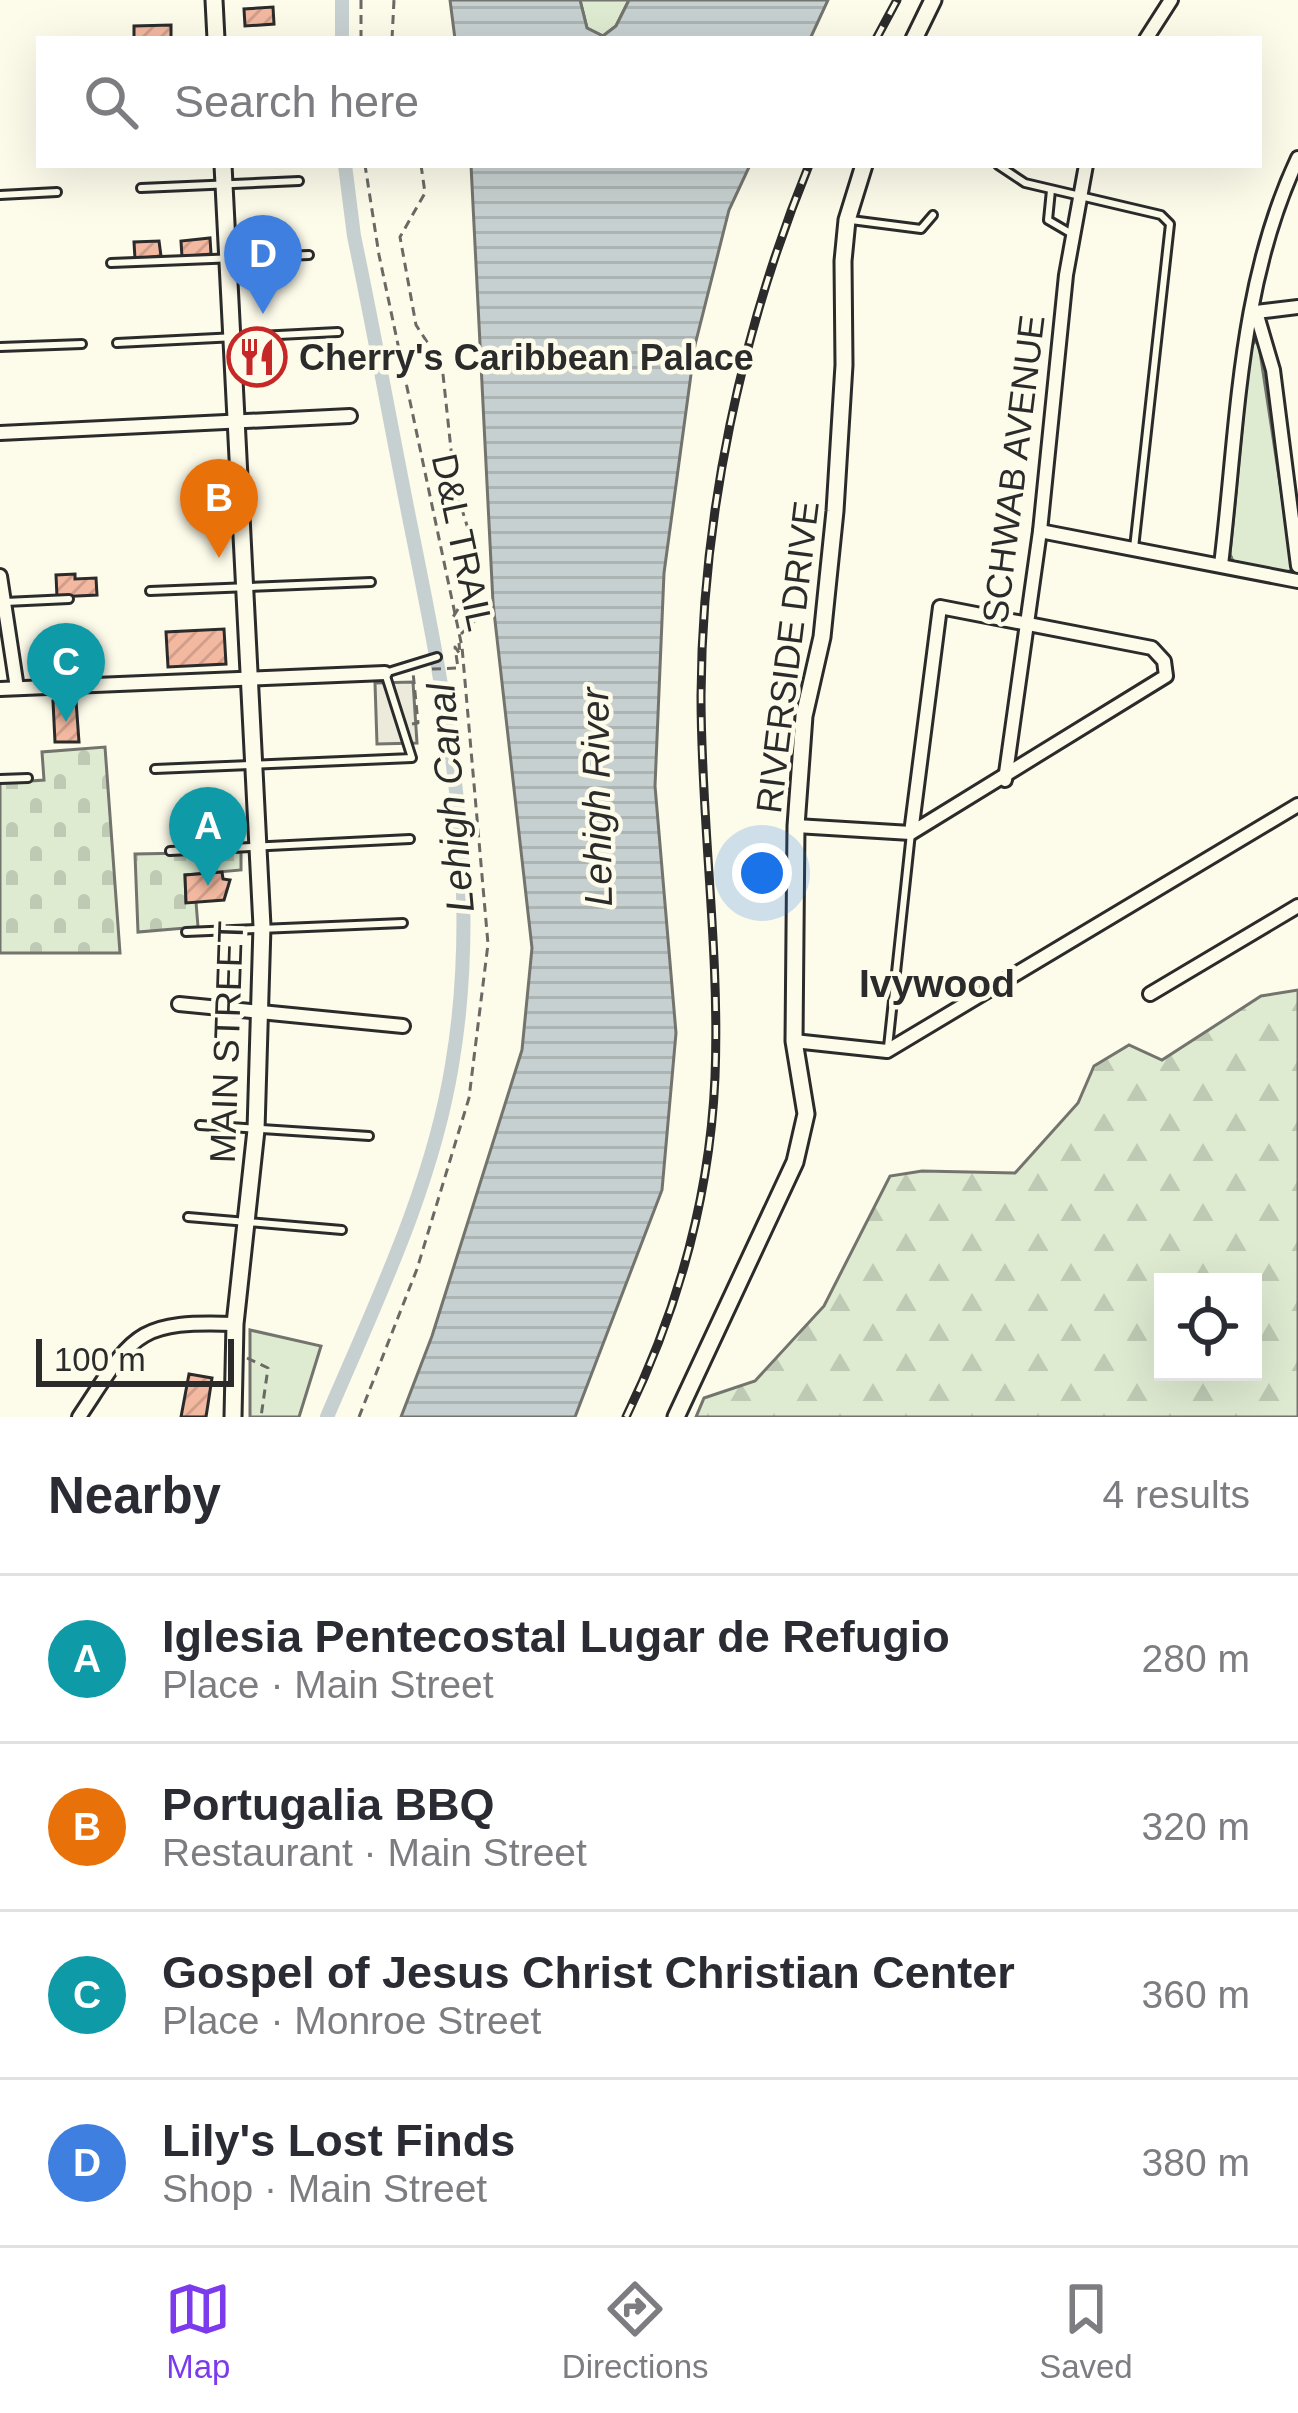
<!DOCTYPE html>
<meta charset="utf-8">
<style>
:root{--surface:#fff;--page:#f7f7f7;--text:#2b2b33;--muted:#7c7c81;--line:#e1e1e2;--accent:#7c3aed}
body{margin:0;font-family:Arial,sans-serif;background:var(--page);color:var(--text)}
.controls{position:absolute;right:36px;bottom:36px;display:grid;overflow:hidden;border-radius:0px;box-shadow:0 12px 48px #0002}
.controls button{width:108px;height:108px;display:grid;place-items:center;padding:0;border:0;border-bottom:3px solid var(--line);background:var(--surface);color:var(--text);font:60px sans-serif}
.scale{position:absolute;left:36px;bottom:30px;width:198px;box-sizing:border-box;padding-left:12px;border:6px solid #2b2b2b;border-top:0;font-size:33px;line-height:42px;white-space:nowrap;color:#2b2b2b;-webkit-text-stroke:9px #fdfbea;paint-order:stroke}
.you{position:absolute;left:762px;top:873px;width:42px;height:42px;margin:-30px;border:9px solid #fff;border-radius:50%;background:#1a73e8;box-shadow:0 0 0 18px #1a73e833}
.badge{display:grid;place-items:center;width:78px;height:78px;border-radius:50%;background:var(--accent);color:#fff;font-size:39px;font-weight:700}
.pin{position:absolute;translate:-50% -99px;filter:drop-shadow(0 3px 6px #0008)}
.pin::after{content:'';position:absolute;top:63px;width:42px;height:36px;background:inherit;clip-path:polygon(0 0,100% 0,50% 100%)}
.list{margin:0;padding:0;list-style:none}
h2{display:flex;justify-content:space-between;align-items:center;height:156px;margin:0;padding:0 48px;font-size:51px}
h2 small{font-size:39px;font-weight:400;color:var(--muted)}
.list li{display:grid;grid-template-columns:78px 1fr auto;gap:36px;align-items:center;box-sizing:border-box;height:168px;padding:0 48px;border-top:3px solid var(--line)}
.list b{display:block;font-size:45px;white-space:nowrap}
.list p{margin:0;font-size:39px;white-space:nowrap;color:var(--muted)}
.list em{font-size:39px;font-style:normal;color:var(--muted)}
.icon{flex:none;width:66px;height:66px;fill:none;stroke:currentColor;stroke-width:2;stroke-linecap:round;stroke-linejoin:round}
.map{position:relative;flex:none;width:1298px;height:1417px;overflow:hidden}
.search{position:absolute;background:var(--surface);box-shadow:0 12px 48px #0002;left:36px;right:36px;top:36px;height:132px;display:flex;align-items:center;gap:30px;box-sizing:border-box;padding:0 42px;border-radius:0px;color:var(--muted);font-size:45px}
.sheet{height:828px;background:var(--surface)}
nav{display:flex;justify-content:space-around;align-items:center;box-sizing:border-box;height:168px;border-top:3px solid var(--line);background:var(--surface);font-size:33px;color:var(--muted)}
nav a{display:grid;justify-items:center;gap:6px}
nav .on{color:var(--accent)}
.map>svg:first-child{display:block}
.forest{fill:url(#forest-firs);stroke:#74746e;stroke-width:3;fill-rule:evenodd}
.cemetery{fill:url(#cemetery-stones);stroke:#74746e;stroke-width:3}
.park{fill:#deebd1;stroke:#74746e;stroke-width:3}
.parking{fill:#eceadb;stroke:#74746e;stroke-width:3}
.water{fill:url(#water-rules);stroke:#74746e;stroke-width:3}
.lines{fill:none;stroke-linecap:round;stroke-linejoin:round}
.canal{stroke:#c7d0d0;stroke-width:14}
.building{fill:url(#building-hatch);stroke:#2b2b2b;stroke-width:3}
.service-casing{stroke:#2b2b2b;stroke-width:12}
.minor-casing{stroke:#2b2b2b;stroke-width:18}
.tertiary-casing{stroke:#2b2b2b;stroke-width:21}
.path{stroke:#6a6964;stroke-width:3;stroke-dasharray:9 6;stroke-linecap:butt}
.service{stroke:#fdfbea;stroke-width:6}
.minor{stroke:#fdfbea;stroke-width:12}
.tertiary{stroke:#fdfbea;stroke-width:15}
.rail-casing{stroke:#2b2b2b;stroke-width:9}
.rail{stroke:#fdfbea;stroke-width:4.5;stroke-dasharray:14;stroke-linecap:butt}
.labels{text-anchor:middle;stroke-width:9;stroke-linejoin:round;paint-order:stroke}
.poi-label{font-size:36px;font-weight:bold;fill:#2b2b2b;stroke:#fdfbea;text-anchor:start}
.street-label{font-size:36px;fill:#2b2b2b;stroke:#fdfbea}
.water-label{font-size:39px;font-style:italic;fill:#2b2b2b;stroke:#fdfbea}
.neighbourhood-label{font-size:39px;font-weight:bold;fill:#2b2b2b;stroke:#fdfbea}
</style>
<div class="map">
<svg width="1298" height="1417" viewBox="0 0 1298 1417">
<defs>
<pattern id="forest-firs" width="22" height="20" patternUnits="userSpaceOnUse" patternTransform="scale(3)"><rect width="22" height="20" fill="#deebd1"/><path d="M5 1l3.5 6h-7zM16 11l3.5 6h-7z" fill="#bfcab4"/></pattern>
<pattern id="cemetery-stones" width="16" height="16" patternUnits="userSpaceOnUse" patternTransform="scale(3)"><rect width="16" height="16" fill="#deebd1"/><path d="M2 7V4a2 2 0 0 1 4 0v3zM10 15v-3a2 2 0 0 1 4 0v3z" fill="#bfcab4"/></pattern>
<pattern id="water-rules" width="6" height="5" patternUnits="userSpaceOnUse" patternTransform="scale(3)"><rect width="6" height="5" fill="#c7d0d0"/><path d="M0 2.5h6" fill="none" stroke="#abb3b3"/></pattern>
<pattern id="building-hatch" width="6" height="6" patternUnits="userSpaceOnUse" patternTransform="scale(3)"><rect width="6" height="6" fill="#f2b8a0"/><path d="M-1 1l2-2M0 6l6-6M5 7l2-2" fill="none" stroke="#d09e8a"/></pattern>
</defs>
<rect width="100%" height="100%" fill="#fdfbea"/>
<path class="forest" d="M1298 990V1417H696L704 1398 755 1381 824 1306 890 1176 922 1171 1015 1173 1078 1103 1094 1066 1129 1045 1162 1060 1261 996ZM1163 1282H1253V1372H1163Z"/>
<g class="cemetery">
<path d="M105 747 120 953H0V783L44 780 42 752Z"/>
<path d="M241 852V870L185 875 186 902H196L198 927 138 932 135 854Z"/>
</g>
<g class="park">
<path d="M580 0H629L616 26 603 36 587 28Z"/>
<path d="M1258 339 1293 569 1286 573 1233 561 1230 554 1250 347Z"/>
<path d="M250 1330 321 1346 299 1417H250Z"/>
</g>
<path class="parking" d="M413 682 417 743 377 744 375 683Z"/>
<g class="water">
<path d="M450 0H580L587 28 603 36 616 26 629 0H828L810 39H455Z"/>
<path d="M471 165H750L729 210 695 345 664 573 655 786 676 1033 662 1190 575 1417H401L432 1336 522 1050 532 948 493 603Z"/>
</g>
<g class="lines">
<g class="canal">
<path d="M342 39V0"/>
<path d="M327 1417C375 1304 432 1188 452 1065 483 884 446 700 410 522 391 427 374 331 354 236L345 165"/>
</g>
</g>
<g class="building">
<path d="M273 7 274 24 245 26 244 9Z"/>
<path d="M171 25V39H134V26Z"/>
<path d="M210 238 211 254 182 257 181 241Z"/>
<path d="M159 241 161 256 135 259 134 242Z"/>
<path d="M75 574V579L96 578 97 595 57 597 56 575Z"/>
<path d="M224 629 226 664 168 667 166 632Z"/>
<path d="M53 701H76L79 742H55Z"/>
<path d="M222 872 223 879 230 880 224 900 186 903 185 875Z"/>
<path d="M189 1374 212 1378 206 1417H181Z"/>
</g>
<g class="lines">
<defs>
<g id="service">
<path d="M998 165 1025 183 1161 215 1170 224 1134 548"/>
<path d="M141 188 299 181"/>
<path d="M1051 190 1048 220 1072 234"/>
<path d="M0 195 57 192"/>
<path d="M851 220 921 229 933 215"/>
<path d="M111 263 309 255"/>
<path d="M117 343 338 332"/>
<path d="M0 347 82 344"/>
<path d="M150 591 371 582"/>
<path d="M5 602 69 599"/>
<path d="M155 769 412 758 385 673 437 657"/>
<path d="M0 779 28 778"/>
<path d="M170 851 410 839"/>
<path d="M186 932 403 923"/>
<path d="M888 1047 911 833"/>
<path d="M200 1125 369 1136"/>
<path d="M188 1217 342 1230"/>
</g>
<g id="minor">
<path d="M1146 39 1171 0"/>
<path d="M1298 307 1256 312 1273 370 1298 566"/>
<path d="M0 433 350 416"/>
<path d="M1040 531 1298 581"/>
<path d="M1221 565C1238 426 1238 285 1298 158"/>
<path d="M0 576 17 688"/>
<path d="M0 689 385 673"/>
<path d="M1005 780 1040 531 1066 275 1086 165"/>
<path d="M796 826 911 833 1166 676 1164 661 1152 648 940 607 911 833"/>
<path d="M1150 994 1298 906"/>
<path d="M179 1004 403 1026"/>
<path d="M794 1041 887 1051 1298 805"/>
<path d="M79 1417C133 1336 133 1320 235 1324"/>
</g>
<g id="tertiary">
<path d="M214 0 216 39"/>
<path d="M914 39 933 0"/>
<path d="M223 165 262 926 256 1130 235 1324 233 1417"/>
<path d="M676 1417 795 1162 806 1114 794 1041 796 826 804 716 822 637 835 511 844 365 843 261 847 220 864 165"/>
</g>
</defs>
<use href="#service" class="service-casing"/>
<use href="#minor" class="minor-casing"/>
<use href="#tertiary" class="tertiary-casing"/>
<g class="path">
<path d="M361 39V0"/>
<path d="M392 39 394 0"/>
<path d="M421 165 425 193 400 237 416 325 442 365 455 487 469 532 465 598 453 617"/>
<path d="M461 634 493 603"/>
<path d="M432 669 458 668 455 647 460 654 459 643"/>
<path d="M412 724 418 723 413 672"/>
<path d="M247 1358 268 1368 261 1417"/>
<path d="M359 1417 417 1269 469 1098 488 944 462 647 379 255 365 165"/>
</g>
<use href="#service" class="service"/>
<use href="#minor" class="minor"/>
<use href="#tertiary" class="tertiary"/>
<defs>
<g id="rail">
<path d="M876 39 897 0"/>
<path d="M626 1417C678 1310 710 1196 715 1077 720 950 701 823 701 696 702 515 741 332 809 165"/>
</g>
</defs>
<use href="#rail" class="rail-casing"/>
<use href="#rail" class="rail"/>
</g>
<defs>
<symbol id="restaurant-ring" viewBox="-11 -11 22 22"><circle r="9.5" fill="#fdfbea" stroke="#c62828" stroke-width="1.5"/><path d="M-5-6h1v4h1v-4h1v4h1v-4h1v5L-1.5 .5V6h-2V.5L-5-1ZM5-6V6H3V1.5H1.5Q1.5-4 5-6Z" fill="#c62828"/></symbol>
</defs>
<g fill-rule="evenodd">
<use href="#restaurant-ring" x="224" y="324" width="66" height="66"/>
</g>
<g class="labels">
<g class="poi-label">
<text x="299" y="370">Cherry's Caribbean Palace</text>
</g>
<g class="street-label">
<text transform="translate(1013 469) rotate(-83)" y="13">SCHWAB AVENUE</text>
<text transform="translate(463 542) rotate(78)" y="13">D&amp;L TRAIL</text>
<text transform="translate(787 657) rotate(-83)" y="13">RIVERSIDE DRIVE</text>
<text transform="translate(226 1042) rotate(-88)" y="13">MAIN STREET</text>
</g>
<g class="water-label">
<text transform="translate(596 797) rotate(-91)" y="14">Lehigh River</text>
<text transform="translate(450 798) rotate(-95)" y="14">Lehigh Canal</text>
</g>
<g class="neighbourhood-label">
<text x="937" y="997">Ivywood</text>
</g>
</g>
</svg>
<div class="controls">
<button><svg class="icon" aria-label="locate" viewBox="0 0 24 24"><circle cx="12" cy="12" r="6"/><path d="M12 2v4M12 18v4M2 12h4M18 12h4"/></svg></button>
</div>
<div class="scale">100 m</div>
<div class="you"></div>
<div class="pin badge" style="left:208px;top:886px;background:#0f9aa8">A</div>
<div class="pin badge" style="left:219px;top:558px;background:#e8710a">B</div>
<div class="pin badge" style="left:66px;top:722px;background:#0f9aa8">C</div>
<div class="pin badge" style="left:263px;top:314px;background:#3f7fe0">D</div>
<div class="search"><svg class="icon" aria-label="search" viewBox="0 0 24 24"><circle cx="10" cy="10" r="6"/><path d="M15 15l6 6"/></svg>Search here</div>
</div>
<section class="sheet">
<h2>Nearby<small>4 results</small></h2>
<ul class="list">
<li><span class="badge" style="background:#0f9aa8">A</span><div><b>Iglesia Pentecostal Lugar de Refugio</b><p>Place · Main Street</p></div><em>280 m</em></li>
<li><span class="badge" style="background:#e8710a">B</span><div><b>Portugalia BBQ</b><p>Restaurant · Main Street</p></div><em>320 m</em></li>
<li><span class="badge" style="background:#0f9aa8">C</span><div><b>Gospel of Jesus Christ Christian Center</b><p>Place · Monroe Street</p></div><em>360 m</em></li>
<li><span class="badge" style="background:#3f7fe0">D</span><div><b>Lily's Lost Finds</b><p>Shop · Main Street</p></div><em>380 m</em></li>
</ul>
</section>
<nav>
<a class="on"><svg class="icon" aria-label="map" viewBox="0 0 24 24"><path d="M3 6l6-2 6 2 6-2v14l-6 2-6-2-6 2zM9 4v14M15 6v14"/></svg>Map</a>
<a><svg class="icon" aria-label="directions" viewBox="0 0 24 24"><path d="M12 3l9 9-9 9-9-9zM9 14v-3h6M13 9l2 2-2 2"/></svg>Directions</a>
<a><svg class="icon" aria-label="saved" viewBox="0 0 24 24"><path d="M7 4h10v16l-5-4-5 4z"/></svg>Saved</a>
</nav>
